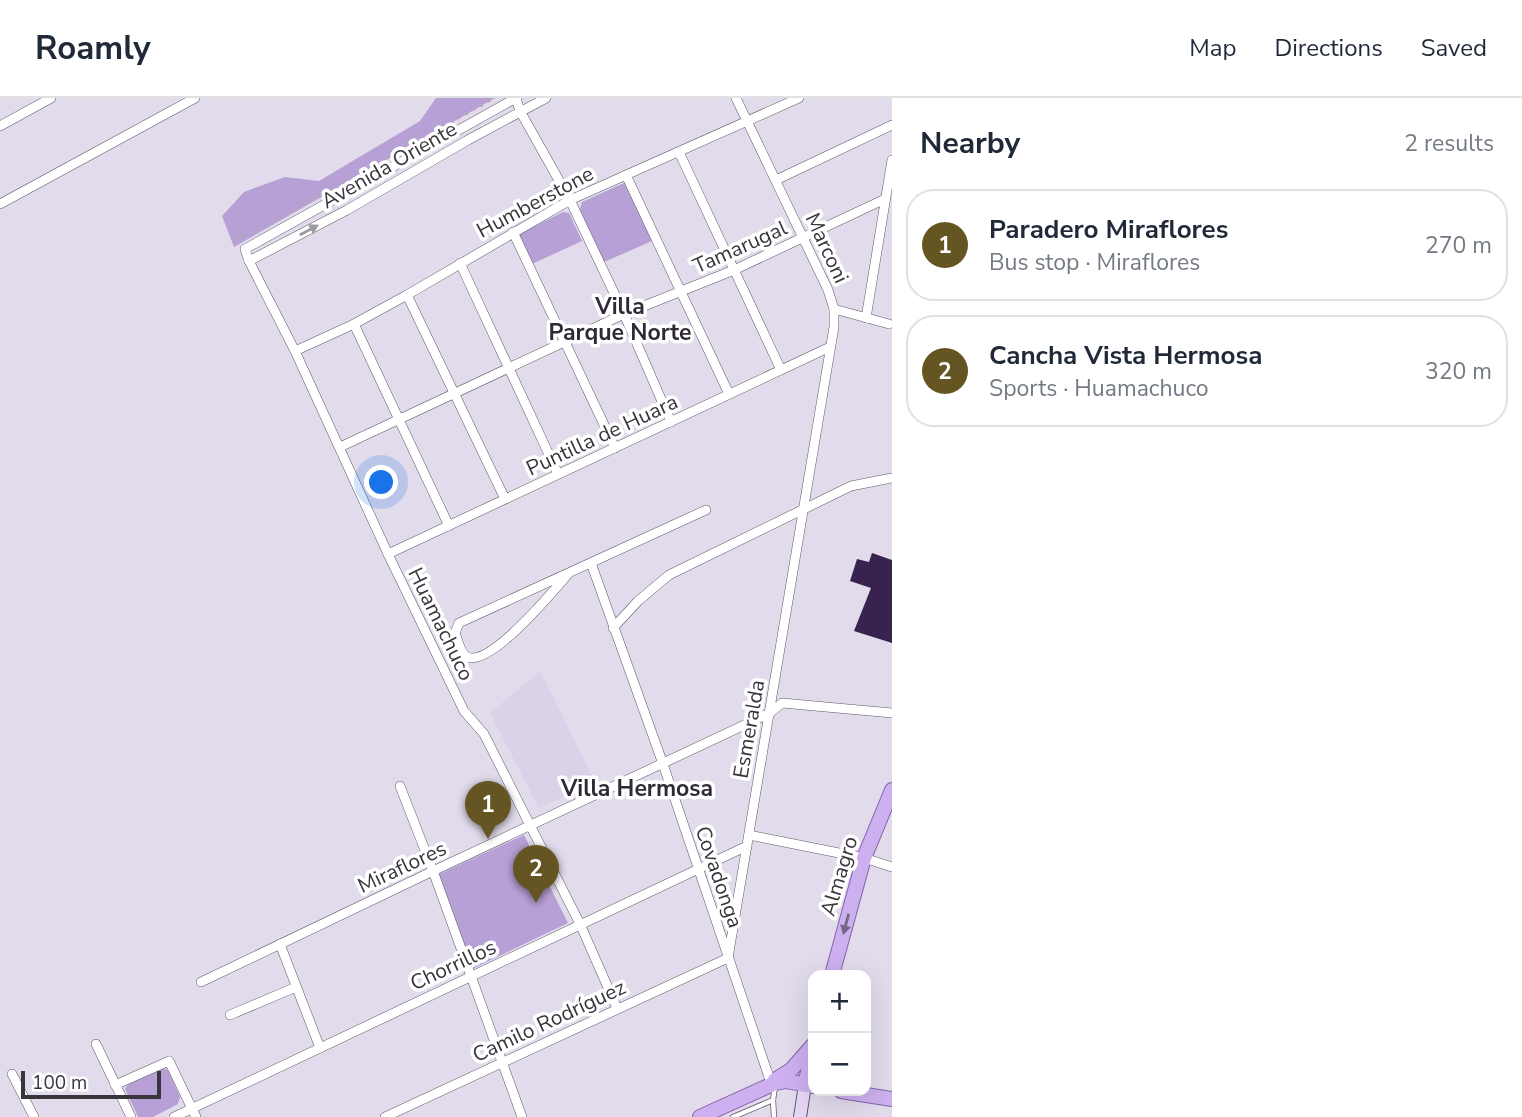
<!DOCTYPE html>
<meta charset="utf-8">
<style>
:root{--surface:#fff;--page:#f2f2f3;--text:#1f2937;--muted:#747a83;--line:#e0e1e3;--accent:#645522}
body{margin:0;font-family:"Nunito Sans",sans-serif;background:var(--page);color:var(--text)}
.controls{position:absolute;right:21px;bottom:21px;display:grid;overflow:hidden;border-radius:14px;box-shadow:0 7px 28px #0002}
.controls button{width:63px;height:63px;display:grid;place-items:center;padding:0;border:0;border-bottom:2px solid var(--line);background:var(--surface);color:var(--text);font:35px sans-serif}
.scale{position:absolute;left:21px;bottom:18px;width:140px;box-sizing:border-box;padding-left:7px;border:4px solid #38353c;border-top:0;font-size:19px;line-height:24px;white-space:nowrap;color:#38353c;-webkit-text-stroke:5px #fff;paint-order:stroke}
.you{position:absolute;left:382px;top:385px;width:24px;height:24px;margin:-18px;border:5px solid #fff;border-radius:50%;background:#1a73e8;box-shadow:0 0 0 10px #1a73e833}
.badge{display:grid;place-items:center;width:46px;height:46px;border-radius:50%;background:var(--accent);color:#fff;font-size:23px;font-weight:700}
.pin{position:absolute;translate:-50% -58px;filter:drop-shadow(0 2px 4px #0008)}
.pin::after{content:'';position:absolute;top:37px;width:24px;height:21px;background:inherit;clip-path:polygon(0 0,100% 0,50% 100%)}
.list{margin:0;padding:0;list-style:none}
h2{display:flex;justify-content:space-between;align-items:center;height:91px;margin:0;padding:0 28px;font-size:30px}
h2 small{font-size:23px;font-weight:400;color:var(--muted)}
.list li{display:grid;grid-template-columns:46px 1fr auto;gap:21px;align-items:center;box-sizing:border-box;height:112px;margin:0 14px 14px;padding:0 14px;border:2px solid var(--line);border-radius:28px}
.list b{display:block;font-size:26px;white-space:nowrap}
.list p{margin:0;font-size:23px;white-space:nowrap;color:var(--muted)}
.list em{font-size:23px;font-style:normal;color:var(--muted)}
.map{position:relative;flex:none;width:892px;height:1019px;overflow:hidden}
header{display:flex;align-items:center;gap:42px;box-sizing:border-box;height:98px;padding:0 35px;background:var(--surface);border-bottom:2px solid var(--line)}
header strong{font-size:33px}
nav{display:flex;gap:38px;margin-inline-start:auto;font-size:24px}
main{display:flex}
aside{flex:1;background:var(--surface)}
.map>svg:first-child{display:block}
.built{fill:#dbd1e9}
.green{fill:#b7a0d5}
.building{fill:#382350}
.lines{fill:none;stroke-linecap:round;stroke-linejoin:round}
.service-casing{stroke:#5e5867;stroke-width:6}
.minor-casing{stroke:#5e5867;stroke-width:10}
.secondary-casing{stroke:#5e5867;stroke-width:14}
.primary-casing{stroke:#8362aa;stroke-width:16}
.path{stroke:#afa9b7;stroke-width:2;stroke-dasharray:3.5 5;stroke-linecap:butt}
.service{stroke:#fff;stroke-width:4.5}
.minor{stroke:#fff;stroke-width:9}
.secondary{stroke:#e6d7f7;stroke-width:12}
.primary{stroke:#cdb0ef;stroke-width:14}
.oneway{fill:#9c9a9e}
.oneway2{fill:#746684}
.labels{text-anchor:middle;stroke-width:7;stroke-linejoin:round;paint-order:stroke}
.street-label{font-size:21px;fill:#38353c;stroke:#fff}
.neighbourhood-label{font-size:23px;font-weight:bold;fill:#2f2936;stroke:#fff}
</style>
<header>
<strong>Roamly</strong>
<nav><a>Map</a><a>Directions</a><a>Saved</a></nav>
</header>
<main>
<div class="map">
<svg width="892" height="1019" viewBox="0 0 892 1019">
<rect width="100%" height="100%" fill="#e2dbec"/>
<path class="built" d="M539 574 545 582 595 684 539 710 490 615Z"/>
<g class="green">
<path d="M436 0H495L234 149 222 118 244 94 285 79 319 83 420 23Z"/>
<path d="M626 84 652 143 604 164 580 112 582 104Z"/>
<path d="M563 114 569 115 582 143 532 166 517 137Z"/>
<path d="M524 737 568 825 470 872 437 777Z"/>
<path d="M163 970 168 972 180 999 178 1006 153 1019H138L125 991 127 987Z"/>
</g>
<path class="building" d="M872 455 892 462V545L854 533 871 490 850 483 857 461 869 464Z"/>
<g class="lines">
<defs>
<g id="service">
<path d="M733 1019 773 1002"/>
<path d="M774 1019 773 1002 775 989"/>
</g>
<g id="minor">
<path d="M516 0 245 151 249 163 295 253 388 456 464 613 484 636 580 826 617 910"/>
<path d="M516 0 520 13 570 102 624 216 671 324"/>
<path d="M0 28 51 0"/>
<path d="M679 54 781 272"/>
<path d="M626 77 729 296"/>
<path d="M776 82 892 27"/>
<path d="M0 106 195 0"/>
<path d="M513 134 615 350"/>
<path d="M249 163 347 112 468 42 546 0"/>
<path d="M460 165 558 376"/>
<path d="M407 197 505 401"/>
<path d="M834 211 889 226"/>
<path d="M866 220 892 62"/>
<path d="M354 226 449 428"/>
<path d="M295 253 354 226 407 197 570 102 799 0"/>
<path d="M340 349 624 216 734 172 885 101"/>
<path d="M388 456 830 249"/>
<path d="M591 465 663 666 771 985"/>
<path d="M569 475C554 492 491 569 467 559 460 555 458 542 455 535L459 525 706 412"/>
<path d="M613 530 638 503 669 477 851 388 892 380"/>
<path d="M400 688 433 773 522 1019"/>
<path d="M749 737 864 760 892 769"/>
<path d="M280 846 320 950"/>
<path d="M728 860 834 229V211L828 192 736 0"/>
<path d="M201 884 433 773 770 615 782 605 892 615"/>
<path d="M230 917 296 889"/>
<path d="M96 946 131 1019"/>
<path d="M12 976 34 1019"/>
<path d="M115 987 169 963 196 1019"/>
<path d="M174 1019 747 748"/>
<path d="M385 1019 728 860"/>
</g>
<path id="secondary" d="M800 1019 805 987"/>
<g id="primary">
<path d="M832 877 864 760 892 692"/>
<path d="M775 982 791 972 813 947"/>
<path d="M805 987 813 951"/>
<path d="M841 993 892 1001"/>
<path d="M700 1019 775 985 786 983 813 988"/>
</g>
</defs>
<use href="#service" class="service-casing"/>
<use href="#minor" class="minor-casing"/>
<use href="#secondary" class="secondary-casing"/>
<use href="#primary" class="primary-casing"/>
<g class="path">
<path d="M376 66 495 0"/>
<path d="M233 142 332 91"/>
</g>
<use href="#service" class="service"/>
<use href="#minor" class="minor"/>
<use href="#secondary" class="secondary"/>
<use href="#primary" class="primary"/>
</g>
<defs><path id="oneway-solid" d="M-6-.8H1V-3.2L6.5 0L1 3.2V.8H-6Z" transform="scale(1.75)"/></defs>
<use class="oneway" href="#oneway-solid" transform="translate(309 132) rotate(-28)"/>
<use class="oneway2" href="#oneway-solid" transform="translate(846 826) rotate(105)"/>
<g class="labels">
<g class="street-label">
<text transform="translate(389 67) rotate(-30)" y="7">Avenida Oriente</text>
<text transform="translate(535 104) rotate(-28)" y="7">Humberstone</text>
<text transform="translate(740 149) rotate(-24)" y="7">Tamarugal</text>
<text transform="translate(827 150) rotate(65)" y="7">Marconi</text>
<text transform="translate(602 337) rotate(-25)" y="7">Puntilla de Huara</text>
<text transform="translate(441 526) rotate(64)" y="7">Huamachuco</text>
<text transform="translate(749 631) rotate(-80)" y="7">Esmeralda</text>
<text transform="translate(402 769) rotate(-25)" y="7">Miraflores</text>
<text transform="translate(839 778) rotate(-73)" y="7">Almagro</text>
<text transform="translate(719 779) rotate(71)" y="7">Covadonga</text>
<text transform="translate(453 867) rotate(-25)" y="7">Chorrillos</text>
<text transform="translate(549 923) rotate(-25)" y="7">Camilo Rodríguez</text>
</g>
<g class="neighbourhood-label">
<text x="620" y="216">Villa<tspan x="620" dy="26">Parque Norte</tspan></text>
<text x="637" y="698">Villa Hermosa</text>
</g>
</g>
</svg>
<div class="controls">
<button>+</button>
<button>−</button>
</div>
<div class="scale">100 m</div>
<div class="you"></div>
<div class="pin badge" style="left:488px;top:741px">1</div>
<div class="pin badge" style="left:536px;top:805px">2</div>
</div>
<aside>
<h2>Nearby<small>2 results</small></h2>
<ul class="list">
<li><span class="badge">1</span><div><b>Paradero Miraflores</b><p>Bus stop · Miraflores</p></div><em>270 m</em></li>
<li><span class="badge">2</span><div><b>Cancha Vista Hermosa</b><p>Sports · Huamachuco</p></div><em>320 m</em></li>
</ul>
</aside>
</main>
